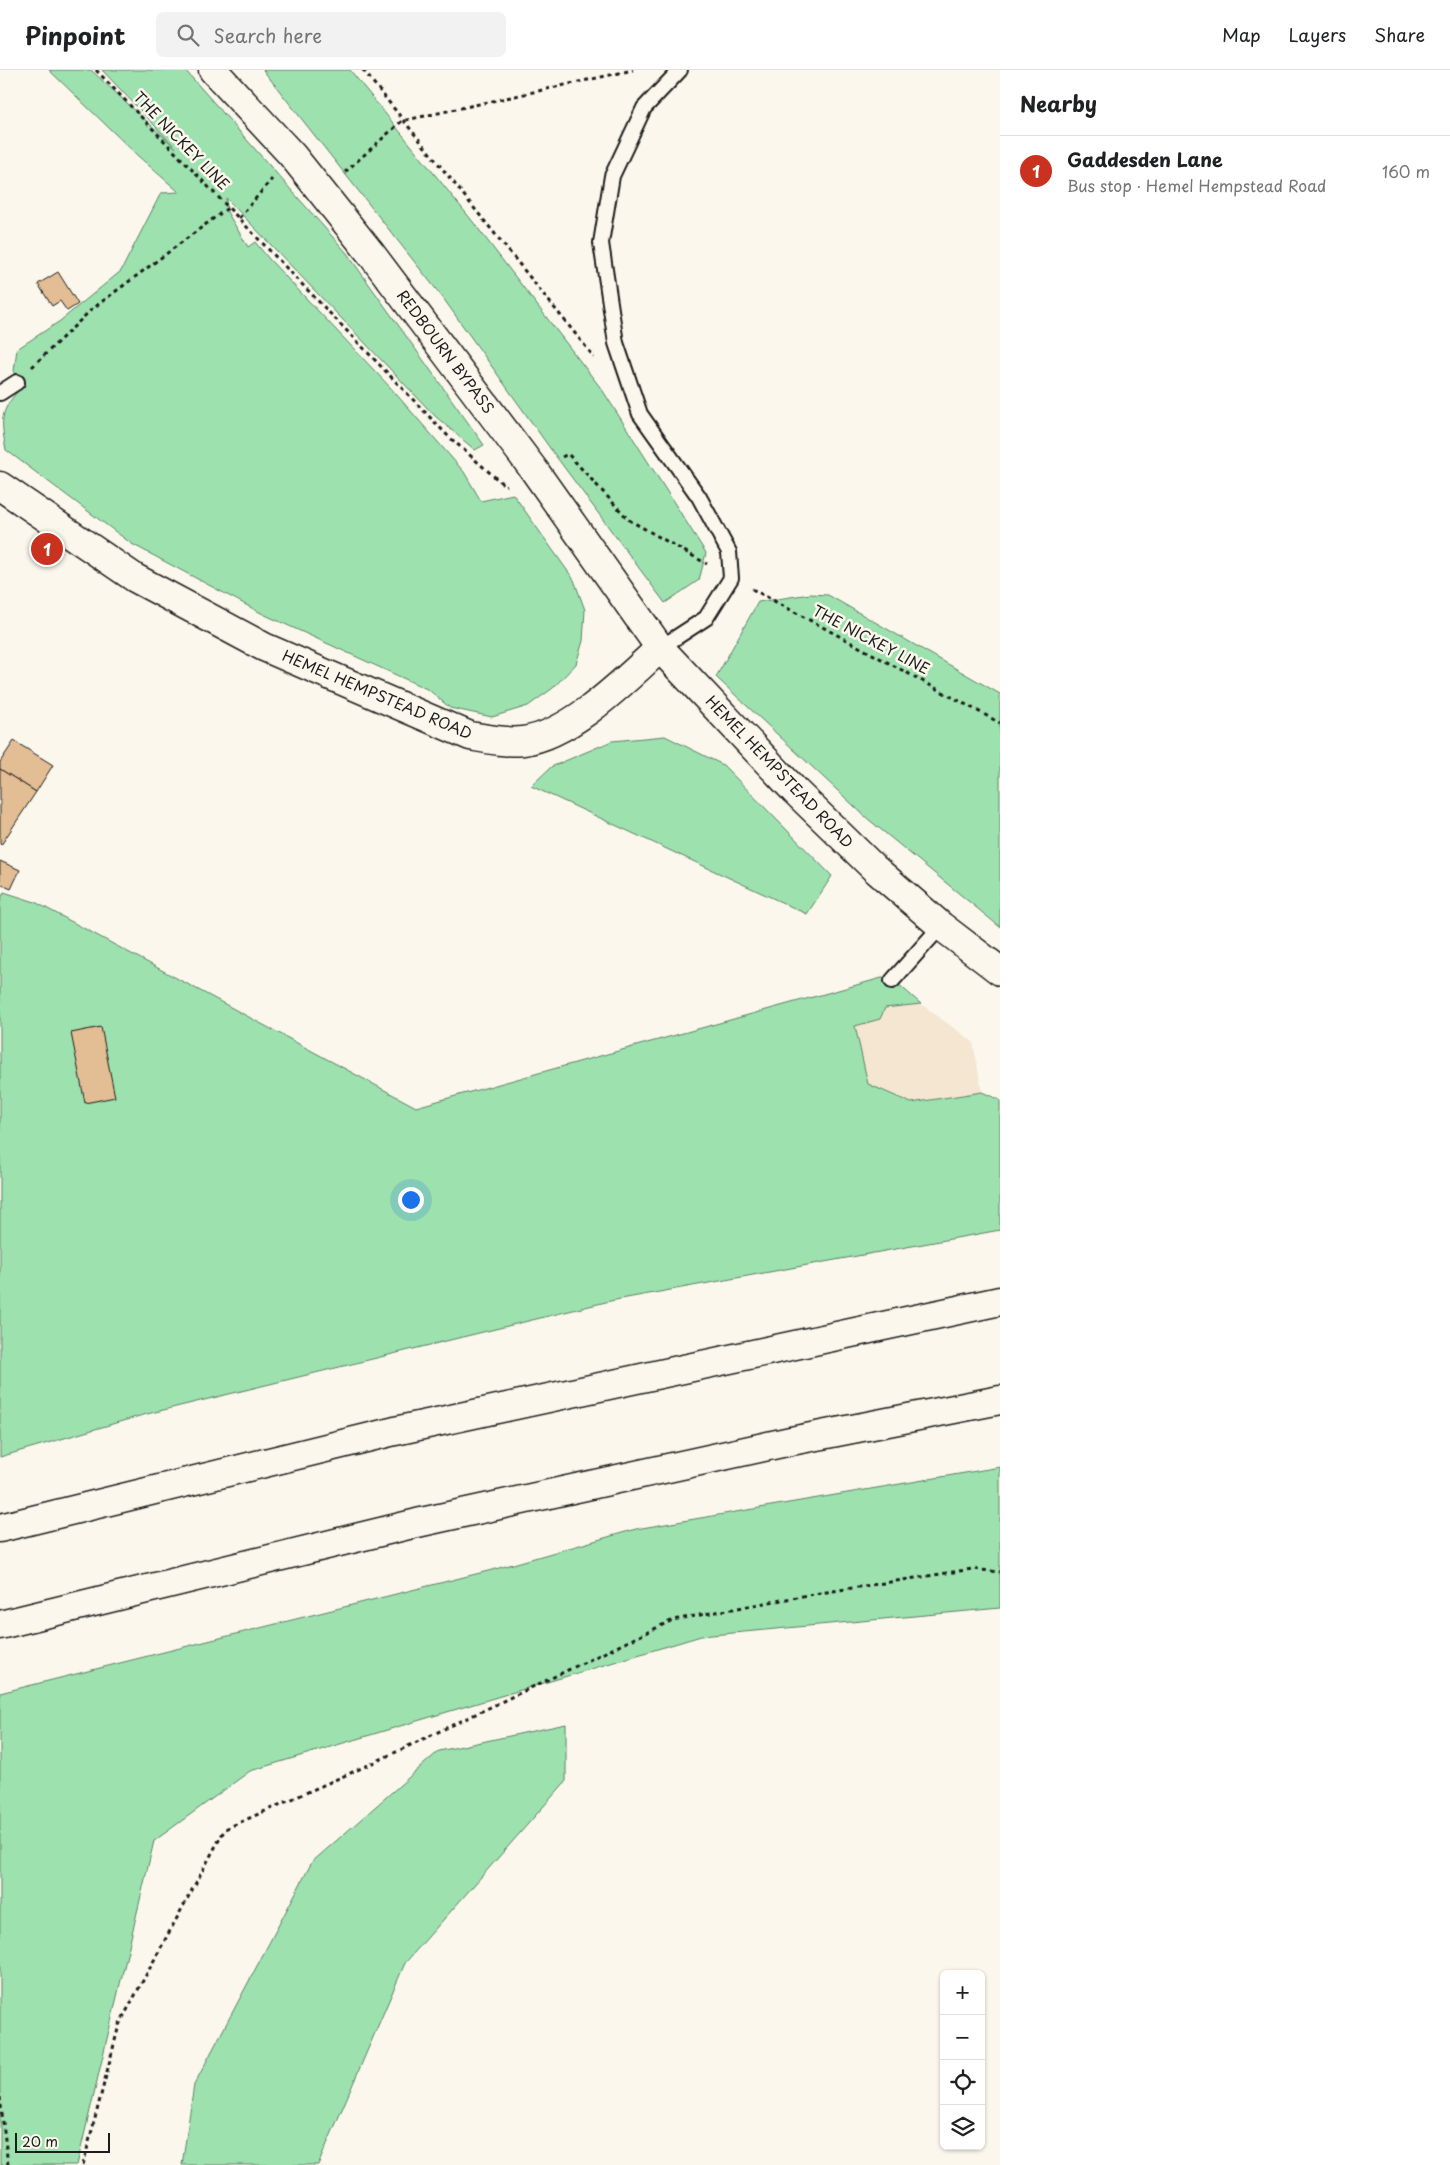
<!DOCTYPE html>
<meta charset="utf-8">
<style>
:root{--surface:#fff;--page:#f2f2f2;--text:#202124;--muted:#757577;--line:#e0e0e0;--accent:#c8321e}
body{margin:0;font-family:"Playpen Sans",sans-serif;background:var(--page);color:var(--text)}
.controls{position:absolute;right:15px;bottom:15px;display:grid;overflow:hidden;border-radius:8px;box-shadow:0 1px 4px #0004}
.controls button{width:45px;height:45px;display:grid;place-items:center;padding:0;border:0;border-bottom:1px solid var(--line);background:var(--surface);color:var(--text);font:25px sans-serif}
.scale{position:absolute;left:15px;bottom:12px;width:95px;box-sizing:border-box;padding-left:5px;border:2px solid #1c1c1c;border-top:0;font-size:14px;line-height:18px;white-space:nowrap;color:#1c1c1c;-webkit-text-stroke:4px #fbf7ec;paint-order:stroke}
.you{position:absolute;left:410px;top:1129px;width:18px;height:18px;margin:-12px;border:4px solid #fff;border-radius:50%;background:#1a73e8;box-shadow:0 0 0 8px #1a73e833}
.badge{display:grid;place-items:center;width:32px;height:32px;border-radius:50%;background:var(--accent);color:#fff;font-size:16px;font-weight:700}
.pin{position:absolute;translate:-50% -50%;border:2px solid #fff;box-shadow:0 1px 5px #0006}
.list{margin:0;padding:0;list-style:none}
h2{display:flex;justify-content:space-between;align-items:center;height:65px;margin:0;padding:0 20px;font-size:21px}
h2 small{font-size:16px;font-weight:400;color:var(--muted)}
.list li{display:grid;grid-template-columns:32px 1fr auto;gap:15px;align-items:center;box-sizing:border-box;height:70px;padding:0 20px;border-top:1px solid var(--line)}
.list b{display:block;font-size:19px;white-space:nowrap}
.list p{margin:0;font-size:16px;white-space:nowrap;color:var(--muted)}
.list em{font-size:16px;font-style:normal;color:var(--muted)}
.icon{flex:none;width:28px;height:28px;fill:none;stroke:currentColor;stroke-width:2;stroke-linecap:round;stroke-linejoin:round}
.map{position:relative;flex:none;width:1000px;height:2095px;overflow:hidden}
header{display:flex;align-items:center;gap:30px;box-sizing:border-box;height:70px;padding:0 25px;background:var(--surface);border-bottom:1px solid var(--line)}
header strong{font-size:24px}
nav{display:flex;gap:28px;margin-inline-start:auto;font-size:18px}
.search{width:350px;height:45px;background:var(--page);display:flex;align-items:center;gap:12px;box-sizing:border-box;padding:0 18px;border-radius:8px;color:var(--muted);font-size:19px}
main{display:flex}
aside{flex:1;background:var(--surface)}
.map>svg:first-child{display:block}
.built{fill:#f4e6d1}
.green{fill:#9de2ae;stroke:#5c7f65}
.building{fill:#e3bd93;stroke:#1c1c1c}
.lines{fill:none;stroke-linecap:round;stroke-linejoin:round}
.lane-casing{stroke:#1c1c1c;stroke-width:18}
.secondary-casing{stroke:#1c1c1c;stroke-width:31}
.highway-casing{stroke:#1c1c1c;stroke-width:31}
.path{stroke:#1c1c1c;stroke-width:3;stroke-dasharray:4 4;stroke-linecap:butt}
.lane{stroke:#fbf7ec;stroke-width:14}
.secondary{stroke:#fbf7ec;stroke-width:28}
.highway{stroke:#fbf7ec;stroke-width:28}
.labels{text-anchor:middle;stroke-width:5;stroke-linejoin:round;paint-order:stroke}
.street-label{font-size:15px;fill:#1c1c1c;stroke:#fbf7ec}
</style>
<header>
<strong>Pinpoint</strong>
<div class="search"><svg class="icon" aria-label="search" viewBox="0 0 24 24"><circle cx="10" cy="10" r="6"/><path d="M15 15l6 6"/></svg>Search here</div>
<nav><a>Map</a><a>Layers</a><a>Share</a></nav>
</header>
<main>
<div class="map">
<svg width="1000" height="2095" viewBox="0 0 1000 2095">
<rect width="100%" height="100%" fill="#fbf7ec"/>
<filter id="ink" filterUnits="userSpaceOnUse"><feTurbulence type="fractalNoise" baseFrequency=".02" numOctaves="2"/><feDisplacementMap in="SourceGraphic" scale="10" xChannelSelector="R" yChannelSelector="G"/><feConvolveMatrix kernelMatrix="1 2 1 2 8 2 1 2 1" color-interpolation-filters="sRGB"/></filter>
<g filter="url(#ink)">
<path class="built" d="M921 934 973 972 982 1022 911 1033 868 1014 855 956 880 949 885 939Z"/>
<g class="green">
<path d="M49 0H91L176 78 102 0H185L346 182 484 375 475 380 435 346 226 128 227 142 248 177 255 172 269 189 389 316 464 402 481 431 513 424 574 510 585 540 583 571 576 594 553 618 528 636 492 647 450 638 429 620 263 544 132 474 6 380C0 346 0 342 22 316L14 301 17 279 60 251 121 201 161 123 179 122 138 86Z"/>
<path d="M263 0H350L470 148 603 321 706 483 699 510 665 533 552 381 443 228Z"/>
<path d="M810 524 828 525 1000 624V857L868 749 716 607 758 532Z"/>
<path d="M665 666 723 695 832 806 807 844 531 716 551 697 612 671Z"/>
<path d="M4 822 35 832 416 1037 889 906 921 934 885 938 880 949 855 956 868 1014 911 1033 982 1022 1000 1030V1160L610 1231 143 1345 0 1387V832Z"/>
<path d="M1000 1397V1538L701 1566 250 1701 154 1771 77 2095H0V1623L492 1500 636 1459Z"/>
<path d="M566 1654V1711L405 1893 318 2095H182L194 2015 312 1792 439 1681Z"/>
</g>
<g class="building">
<path d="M58 202 78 234 67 241 60 231 52 236 38 214Z"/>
<path d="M14 671 53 695 36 722 0 699V692Z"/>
<path d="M0 699 36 722 1 775 0 774Z"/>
<path d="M0 791 20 800 11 819 0 814Z"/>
<path d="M101 957 115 1027 85 1033 71 963Z"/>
</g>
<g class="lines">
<defs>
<g id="lane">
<path d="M0 323 17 312"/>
<path d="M660 578 706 548 731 508 729 482 699 427 640 344 616 273 601 173 612 106 644 38 680 0"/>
<path d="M892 911 941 856"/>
</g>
<g id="secondary">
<path d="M213 0 292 85 372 185 534 400 660 578 795 721 874 798 941 856 1000 901"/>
<path d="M0 416 135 508 264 577 470 666C487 669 505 673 523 671 571 665 625 610 660 578"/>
</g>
<g id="highway">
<path d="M0 1458 395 1361 1000 1231"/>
<path d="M0 1555 417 1453 791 1371 1000 1330"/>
</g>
</defs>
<use href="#lane" class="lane-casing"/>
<use href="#secondary" class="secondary-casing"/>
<use href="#highway" class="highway-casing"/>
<g class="path">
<path d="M96 0 448 366 505 416 507 415"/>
<path d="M363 0 594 287"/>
<path d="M345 102 402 51 633 0"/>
<path d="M239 148 272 109"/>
<path d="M32 297 92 239 229 137"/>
<path d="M562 387 568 384 629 450 707 494"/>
<path d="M752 519 1000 653"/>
<path d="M0 2027 8 2095"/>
<path d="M83 2095 119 1955 225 1759 375 1692 673 1550 808 1525 972 1499 1000 1502"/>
</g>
<use href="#lane" class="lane"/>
<use href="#secondary" class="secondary"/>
<use href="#highway" class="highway"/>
</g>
</g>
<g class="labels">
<g class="street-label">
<text transform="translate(181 71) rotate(46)" y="5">THE NICKEY LINE</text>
<text transform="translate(445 282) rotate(53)" y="5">REDBOURN BYPASS</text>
<text transform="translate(871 570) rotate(28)" y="5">THE NICKEY LINE</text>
<text transform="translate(377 625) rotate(23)" y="5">HEMEL HEMPSTEAD ROAD</text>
<text transform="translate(779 702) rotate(46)" y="5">HEMEL HEMPSTEAD ROAD</text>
</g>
</g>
</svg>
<div class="controls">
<button>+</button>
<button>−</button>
<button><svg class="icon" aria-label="locate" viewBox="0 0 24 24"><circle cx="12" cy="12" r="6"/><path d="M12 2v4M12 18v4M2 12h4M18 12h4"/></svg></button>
<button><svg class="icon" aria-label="layers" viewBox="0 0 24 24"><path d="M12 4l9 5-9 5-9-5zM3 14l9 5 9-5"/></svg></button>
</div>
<div class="scale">20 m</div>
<div class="you"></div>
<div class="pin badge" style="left:47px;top:479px">1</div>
</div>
<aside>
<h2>Nearby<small></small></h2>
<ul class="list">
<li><span class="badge">1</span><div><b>Gaddesden Lane</b><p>Bus stop · Hemel Hempstead Road</p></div><em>160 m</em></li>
</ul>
</aside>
</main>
